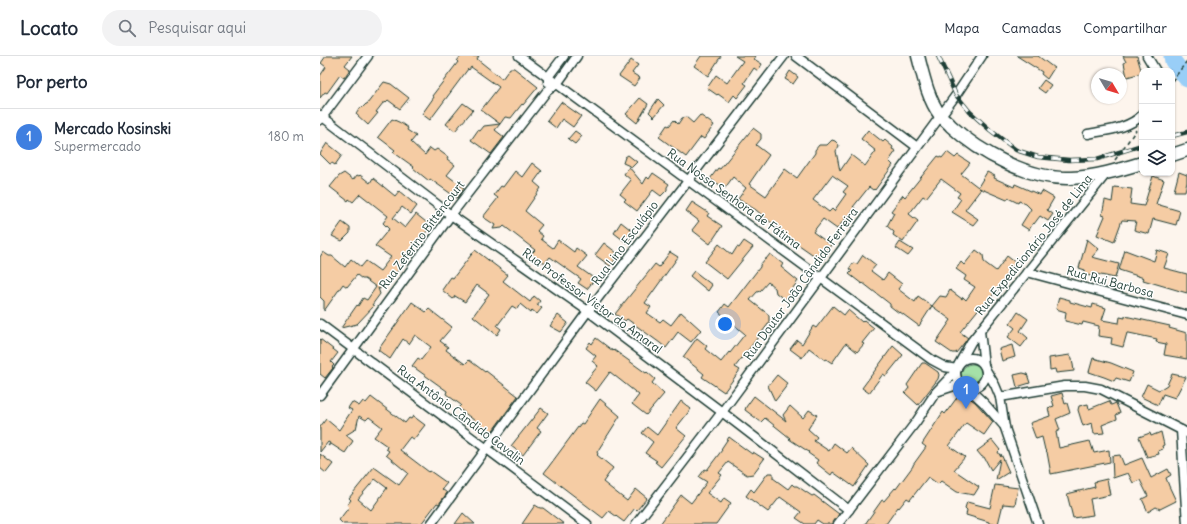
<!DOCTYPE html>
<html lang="pt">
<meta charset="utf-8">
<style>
:root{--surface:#fff;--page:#f2f2f3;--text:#1f2937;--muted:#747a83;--line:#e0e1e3;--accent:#0b8043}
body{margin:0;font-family:Delius,sans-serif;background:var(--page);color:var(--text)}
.controls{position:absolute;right:12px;top:12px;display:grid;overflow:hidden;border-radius:8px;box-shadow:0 1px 3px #0004}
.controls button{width:36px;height:36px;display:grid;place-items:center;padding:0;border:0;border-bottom:1px solid var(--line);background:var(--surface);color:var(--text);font:20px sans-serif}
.compass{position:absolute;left:771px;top:12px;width:36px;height:36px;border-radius:50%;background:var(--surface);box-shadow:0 1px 3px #0004;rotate:128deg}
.you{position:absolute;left:405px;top:268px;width:14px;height:14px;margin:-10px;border:3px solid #fff;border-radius:50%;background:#1a73e8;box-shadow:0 0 0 6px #1a73e833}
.badge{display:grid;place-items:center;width:26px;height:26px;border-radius:50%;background:var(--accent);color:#fff;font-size:13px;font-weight:700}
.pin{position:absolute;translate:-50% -33px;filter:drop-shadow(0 1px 2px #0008)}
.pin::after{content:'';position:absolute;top:21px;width:14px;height:12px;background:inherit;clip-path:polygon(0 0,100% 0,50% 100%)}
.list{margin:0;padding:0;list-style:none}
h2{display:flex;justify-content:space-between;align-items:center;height:52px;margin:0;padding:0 16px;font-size:17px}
h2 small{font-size:13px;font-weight:400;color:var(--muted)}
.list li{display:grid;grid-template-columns:26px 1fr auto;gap:12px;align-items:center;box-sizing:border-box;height:56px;padding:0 16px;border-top:1px solid var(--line)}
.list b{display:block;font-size:15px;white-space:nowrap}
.list p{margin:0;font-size:13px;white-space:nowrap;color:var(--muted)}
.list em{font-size:13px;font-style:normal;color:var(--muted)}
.icon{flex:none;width:22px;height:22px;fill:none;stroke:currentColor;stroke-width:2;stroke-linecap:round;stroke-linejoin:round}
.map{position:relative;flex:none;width:867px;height:468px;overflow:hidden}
header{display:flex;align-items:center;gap:24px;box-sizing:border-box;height:56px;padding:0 20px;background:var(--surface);border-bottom:1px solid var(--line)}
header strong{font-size:19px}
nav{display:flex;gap:22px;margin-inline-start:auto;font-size:14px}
.search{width:280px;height:36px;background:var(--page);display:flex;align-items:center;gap:10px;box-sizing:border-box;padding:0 14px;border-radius:22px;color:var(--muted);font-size:15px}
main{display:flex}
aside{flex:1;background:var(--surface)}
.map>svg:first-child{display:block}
.green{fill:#a5e1a8;stroke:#628f6e}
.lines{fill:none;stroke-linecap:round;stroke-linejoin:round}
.river{stroke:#99cef7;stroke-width:17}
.building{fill:#f5cca4;stroke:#1f3d34;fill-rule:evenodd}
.minor-casing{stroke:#1f3d34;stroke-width:11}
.secondary-casing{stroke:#1f3d34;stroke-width:15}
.path{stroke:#1f3d34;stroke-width:1.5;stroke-dasharray:4 3;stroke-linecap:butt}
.minor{stroke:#fff;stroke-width:8}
.secondary{stroke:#fff;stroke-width:12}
.rail-casing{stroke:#1f3d34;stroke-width:4.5}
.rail{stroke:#fff;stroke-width:3;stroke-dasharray:9;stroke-linecap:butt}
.labels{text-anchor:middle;stroke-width:3;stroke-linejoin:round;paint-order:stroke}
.street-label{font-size:12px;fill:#1f3d34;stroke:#fff}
</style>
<header>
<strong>Locato</strong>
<div class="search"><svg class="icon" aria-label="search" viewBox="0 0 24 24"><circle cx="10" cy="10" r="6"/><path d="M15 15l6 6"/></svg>Pesquisar aqui</div>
<nav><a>Mapa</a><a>Camadas</a><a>Compartilhar</a></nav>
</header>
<main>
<aside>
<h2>Por perto<small></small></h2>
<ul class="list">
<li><span class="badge" style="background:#3f7fe0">1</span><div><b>Mercado Kosinski</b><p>Supermercado</p></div><em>180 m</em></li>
</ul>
</aside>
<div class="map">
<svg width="867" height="468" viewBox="0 0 867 468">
<rect width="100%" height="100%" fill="#fdf5ed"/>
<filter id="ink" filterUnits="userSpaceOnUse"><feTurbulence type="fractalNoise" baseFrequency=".025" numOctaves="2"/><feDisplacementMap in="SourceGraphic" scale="8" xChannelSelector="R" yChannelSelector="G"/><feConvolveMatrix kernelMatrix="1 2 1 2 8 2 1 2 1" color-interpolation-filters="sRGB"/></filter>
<g filter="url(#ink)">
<circle class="green" cx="652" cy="319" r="11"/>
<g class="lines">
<path class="river" d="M852 0 853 5 867 23"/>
</g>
<g class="building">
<path d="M6 0H32L25 9 30 13 24 22 20 19 7 37 5 36 0 42V20L6 11 1 7Z"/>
<path d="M141 0H159L157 3 182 23 190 12H194L218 31 203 49 202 48 191 62 185 61 180 68 161 54 179 31 151 11 149 14 148 13 110 64 102 58 114 41 112 40 138 6 137 5Z"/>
<path d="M381 0H401L388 20 374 10Z"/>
<path d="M415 0H436L434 3 442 8 438 15 434 12 424 27 427 29 417 42 414 39 409 46 398 38 397 39 387 32 396 19 407 27 423 5Z"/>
<path d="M697 0H718L734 12 727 23 721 18 722 16Z"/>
<path d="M803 0H817L822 17 807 21 804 7 806 6Z"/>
<path d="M311 4 318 9 312 17 320 22 314 30 299 20Z"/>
<path d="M470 15 478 21 473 28 465 23Z"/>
<path d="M724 24 731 29 725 37 718 32Z"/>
<path d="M64 26 71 28 89 42 80 53 68 44 65 47H63L56 56 58 57 48 69 36 58 41 51 42 52 46 48H47Z"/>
<path d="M320 42 328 48 317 67 306 58Z"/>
<path d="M338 43 344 49 334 61 329 56Z"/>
<path d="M241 46 261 60 253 71 242 63 236 72 227 65Z"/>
<path d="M143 47 153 54 135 75 126 68Z"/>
<path d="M380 59 394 69 384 83 381 81 366 101 339 81 347 69 349 70 354 64 358 68 362 62 366 61 373 67Z"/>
<path d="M72 63 81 67 88 72 87 74 96 80 91 86 105 99 110 92 114 95 117 93 128 101 127 103 135 109 127 119 144 132 137 142 110 123 109 125 93 112 94 111 73 96 75 94 58 81Z"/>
<path d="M180 68 175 74 184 81 171 98 151 84 158 74 160 75 164 70Z"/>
<path d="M433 72 441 78V83L436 89 449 99 429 128 446 140 465 113 477 122 495 97V94L499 89H507L512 84 515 85 518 88 519 90 516 95 520 115 531 99 545 110 556 95 541 83 548 74 563 86 565 84 573 91 572 93 576 95 569 105 573 109 555 134 554 133 553 134 549 131 533 151 535 152 529 160 528 159 517 173 503 163 493 176 511 189 507 194 509 196 502 205 472 184 436 154 418 143 426 132 413 121 405 132 390 123 398 112 400 113ZM512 119 528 130 523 136 526 138 514 155 512 153 509 156 493 144Z"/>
<path d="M255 75 262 80 255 88 248 83Z"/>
<path d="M7 87 22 99 15 109 12 107 10 108 0 98Z"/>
<path d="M627 96 635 102 638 99 650 107 641 118 658 131 667 116 675 120 674 122 694 131 695 128 720 139 722 135 734 142 727 154 733 158 728 165 720 160 714 168 713 167 709 174 701 169 711 153 706 148 699 145 698 147 688 142 687 144 659 132 661 133 645 154 658 163 653 169 632 156 641 143 637 141 640 137 621 123 606 142 603 140 589 158 598 165 583 186 573 179 574 176 567 170 574 157 571 155 583 139 585 141 618 100 622 102Z"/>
<path d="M308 99 317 106 312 111 303 107 305 101Z"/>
<path d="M212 107 222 115 214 126 221 132 205 155 222 169 217 175 223 180 221 183 233 192 238 184 254 196 256 192 267 200 258 211 275 223 267 233 258 227 261 223 230 201 225 207 222 205 221 207 211 198 215 194 184 170 182 172 173 173 175 169 163 161 178 142 174 139 181 130 183 131 195 115 202 121Z"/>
<path d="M309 111 323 128 327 121 329 123 333 117 349 128 347 131V134L341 140 333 134 317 155 304 145 306 143 300 138 311 124 304 118Z"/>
<path d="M859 116 867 119V126L865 135H854Z"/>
<path d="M24 117 33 124 37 119 39 120 40 119 50 127 53 122 75 140 79 135 97 150 91 158 82 151 73 162 85 172 96 158 111 170 87 200 89 203 84 210 82 209 72 222 70 221 60 233 58 232 60 238 52 249 54 250 37 268 21 272 37 249 38 250 43 242 47 244 56 231 45 223H42L37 219 27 231 23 228 4 255V245L0 241V201L3 196 9 200H12L25 211 31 203 41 211 46 205 60 215 71 201 55 190 69 173 63 167 68 160 40 138 33 146 29 143 28 145 10 131 19 120Z"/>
<path d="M833 120 844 124 836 148 860 155 856 169 833 163 829 178 814 174 816 165 802 164 794 186 777 179 785 160 782 159 785 144 792 146 794 131 812 133 810 148 824 150Z"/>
<path d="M372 146 389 157 387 160 402 170 390 188 372 174 379 165 366 155Z"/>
<path d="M22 166 30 172V177L22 185 12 180Z"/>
<path d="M301 166 315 177 307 187 294 177Z"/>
<path d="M767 183 779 193 772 201 799 208 795 222 776 218 775 221 763 218 765 214 759 212Z"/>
<path d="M424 185 433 191 407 223 385 206 399 188 412 199 417 191 419 192Z"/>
<path d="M580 186 593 194 588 200 576 192Z"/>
<path d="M284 187 297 197 293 202 295 204 290 210 275 199Z"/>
<path d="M155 194 188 219 183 225 210 246 214 240 220 245 217 249 222 252 217 258 212 254 211 257 200 248 197 253 192 250 177 270 181 273 177 279 153 260 169 238 157 229 145 246 135 240 133 243 122 234 131 221 133 222Z"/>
<path d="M656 194 663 199 664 206 676 215 687 200 696 207 686 219 688 220 675 238 674 237 664 252 661 250 640 276 648 282 636 297H632L616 286 631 264 612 250 620 240 626 241 630 234 642 243 643 241 646 244 655 231 644 224 646 220 636 213 641 206 644 209Z"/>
<path d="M805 194 834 205 837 194 849 198 844 212 867 218V237L823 224 824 222 799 214Z"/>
<path d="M350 196 358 201 325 247 331 251 327 257 340 266 343 263 351 269 361 256 381 274 371 286 358 276 346 292 340 287 307 263 305 265 295 258 335 208 339 211Z"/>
<path d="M450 198 463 208 461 211 478 225 470 236 471 237 467 242 464 243 456 237 455 232 448 226 440 235 437 236 430 244 449 259V267L415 311 420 314 404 336 382 321 384 318 363 301 377 282 387 290 385 293 401 306 409 296 410 297 425 278 399 256 405 248 409 251 440 211V209L445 203H446Z"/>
<path d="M543 199 556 209 551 215 563 224 568 217 582 228 578 233 595 246 598 240 612 250 599 270 580 256 579 257 570 250V248L543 227 542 228 529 218 532 215 529 213 533 207 537 208Z"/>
<path d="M374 215 392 229 388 235 370 220Z"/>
<path d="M739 241 750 244V246L772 252 773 248 786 252 782 264 799 267 800 261 805 262V260L850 270 849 272 867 277V303L844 299 846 288 836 286 837 283 809 277H807L803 291 791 288 792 282 778 280 779 270 763 266 762 269 745 265 746 256 736 253Z"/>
<path d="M92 246 106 256 109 253 132 271 120 285 128 291 126 294 145 308 149 304 165 316 166 315 198 340 171 377 138 352 141 349 126 338 127 335 92 310 98 302 101 304 111 291 95 279 89 288 83 283 70 303 58 294Z"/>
<path d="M513 250 524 259 528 254 542 266 544 264 554 272 542 287 544 288 537 296 526 287 512 307 506 303 505 304 489 292 482 302 470 293 477 284 482 288 493 270 496 272Z"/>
<path d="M698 256 708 263 700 275 708 282 701 291 688 281 695 272 690 268Z"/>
<path d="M238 259 248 267 241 276 230 270Z"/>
<path d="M276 282 293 295 294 294 326 317 327 316 335 323 332 327 344 338 326 359 312 348 319 339 290 316 276 335 265 326 278 310 272 305 276 300 266 292 270 286 272 288Z"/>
<path d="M0 283 18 297 11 306 14 309 12 311 13 312 5 322 0 318Z"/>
<path d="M692 289 695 301 682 305 679 293Z"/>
<path d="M573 290 583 299 566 320 563 318 549 337 542 332Z"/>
<path d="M750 299 752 302 754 315 736 317 735 313 730 314 729 302Z"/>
<path d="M773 302 791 307 813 316 809 326 796 322 794 325 784 321 769 316Z"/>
<path d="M602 307H605L618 316 619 319 618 323 598 349 585 337 589 332 587 329Z"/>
<path d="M703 317 707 318 710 327 697 331 694 319Z"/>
<path d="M852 318 866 321 855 342 843 338 838 349 821 341 827 328 839 334 847 329Z"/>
<path d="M457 319 468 328 455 345 448 330Z"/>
<path d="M641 336 655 346 673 366 664 379 646 367 629 390 645 401 634 414 659 431 654 439 637 436 621 425 618 428 608 421 590 444 587 442 579 452 578 451 566 468H545L562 444 564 445 575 432 576 433 593 410V409L606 391 602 388 623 356 625 358Z"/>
<path d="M742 337 745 348 747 347 750 357 736 363 740 374 736 376 739 392 770 385 774 397 789 394 790 406 731 418 727 396 725 394 722 381 716 383 710 367 730 360 728 352 734 350 731 340Z"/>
<path d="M434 340 466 365 463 359 470 350 483 362 489 354 497 359 488 373 497 381 494 385 509 395 514 387 527 397 531 392 549 409 534 431 513 416 511 419 496 407 498 404 488 397 489 396 469 383 470 382 445 362 441 366 425 354 426 351Z"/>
<path d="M51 341 85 367 89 362 91 363 93 360 105 369 94 383 90 381 80 394 109 416 110 415 127 427 122 433 127 437 119 448 117 447 101 468H23L19 464 29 451 27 449 31 444 29 442 54 411 79 429 88 417 66 399 69 395 66 393 67 390 54 381 62 371 49 361 46 364 39 360 36 373 26 379 33 385 25 397 11 388 8 390 10 387 8 386 0 396V371L6 363 19 374 32 354 28 352 32 346 39 350 43 345 46 347ZM55 423 67 432 51 454 38 443Z"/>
<path d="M280 343 300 360 277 396 278 398 277 399 293 412 283 426 307 445 316 433 327 442 317 454 315 452 304 466 289 455 283 462 224 417 261 367 263 368Z"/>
<path d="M361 345 371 353 356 372 366 380 341 411 335 406 337 405 325 397 333 386 322 377 327 371 337 379Z"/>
<path d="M789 345 791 349 796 347 800 357 796 359 797 363 782 369 784 377 774 378 772 367 763 370 758 354 759 350 768 348 769 353Z"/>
<path d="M221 352 228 357 217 372 221 375 203 399 191 390Z"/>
<path d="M841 376 844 389 842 390 843 393 838 395 839 398 827 401 819 381 830 377 831 380Z"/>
<path d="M409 381 432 398 433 396 444 403 433 418 427 419 408 406 399 417 402 419 387 437 401 447 404 442 411 447 396 468H340L361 439 371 447 387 426 379 421 385 413 387 414 402 394 401 393Z"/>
<path d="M672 384 680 394 678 396 681 401V398L689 416 676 424 680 403 671 414 664 401H662L657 395Z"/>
<path d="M0 398 13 408 6 417 0 412Z"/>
<path d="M800 399 804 409 822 402 831 422 848 413 851 419 846 422 849 430 856 445 840 453 836 451 828 456 822 443 828 440 820 424 813 427 808 417 793 422 792 400Z"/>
<path d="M448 417H453V422L468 433 472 428 474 430H477L492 440 494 439 519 458 513 468H503L497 464 494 468H485L476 462 481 456 460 441 448 456 426 440 431 433 434 436Z"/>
<path d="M787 423 790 439 770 443 773 459 753 462 747 438 775 431 774 426Z"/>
<path d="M675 429 698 432 695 449 683 448 678 468H669V466L646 459 647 454 645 452 647 446 670 452Z"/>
<path d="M215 449 220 452H223L244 468H202Z"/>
<path d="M143 457 155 468H135Z"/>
</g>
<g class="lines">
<defs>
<g id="minor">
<path d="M199 0 612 304 625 311 637 313"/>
<path d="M476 0 597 91"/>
<path d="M827 0 836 15"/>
<path d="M228 26V21L244 0"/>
<path d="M0 59 131 159 268 255 402 356 529 454"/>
<path d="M0 64 48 0"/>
<path d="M768 78C787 74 808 73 822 59"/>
<path d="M707 216 867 259"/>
<path d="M0 268 267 468"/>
<path d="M660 275 664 309"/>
<circle cx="651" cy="317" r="15"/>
<path d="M639 308 651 286 786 118"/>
<path d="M666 314 675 329 680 341 685 372 718 468"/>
<path d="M649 333 664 347 685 371"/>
<path d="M619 335 640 328"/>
<path d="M0 339 131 159 227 35 237 28 257 0"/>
<path d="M680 341 745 330H765L781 333 867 377"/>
<path d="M861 374 867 468"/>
<path d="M111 468 268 255 464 0"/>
<path d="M316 468 402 356 636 39 662 0"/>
<path d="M518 468 596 366 616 336 636 315"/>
</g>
<g id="secondary">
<path d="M598 0C603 19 608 43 620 59 623 63 628 66 631 70 660 97 710 124 751 122 775 121 799 114 822 107"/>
<path d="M852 99 867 94"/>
</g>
</defs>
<use href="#minor" class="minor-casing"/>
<use href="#secondary" class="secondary-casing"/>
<g class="path">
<path d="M852 25 867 5"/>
<path d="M795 104 816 74"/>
</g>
<use href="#minor" class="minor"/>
<use href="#secondary" class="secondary"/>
<defs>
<g id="rail">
<path d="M618 0 636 39 650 56 670 74 696 94 718 101 749 104 777 103 822 89"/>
<path d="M852 80 867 76"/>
</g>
</defs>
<use href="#rail" class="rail-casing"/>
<use href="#rail" class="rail"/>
</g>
</g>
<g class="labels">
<g class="street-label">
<text transform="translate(414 143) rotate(36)" y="4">Rua Nossa Senhora de Fátima</text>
<text transform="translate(102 179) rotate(-53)" y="4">Rua Zeferino Bittencourt</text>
<text transform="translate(305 187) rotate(-53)" y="4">Rua Lino Esculápio</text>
<text transform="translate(714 189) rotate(-51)" y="4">Rua Expedicionário José de Lima</text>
<text transform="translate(790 226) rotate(15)" y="4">Rua Rui Barbosa</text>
<text transform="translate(481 228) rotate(-54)" y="4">Rua Doutor João Cândido Ferreira</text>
<text transform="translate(272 245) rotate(36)" y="4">Rua Professor Victor do Amaral</text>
<text transform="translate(141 359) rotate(37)" y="4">Rua Antônio Cândido Cavalin</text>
</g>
</g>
</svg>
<div class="controls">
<button>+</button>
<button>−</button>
<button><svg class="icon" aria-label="layers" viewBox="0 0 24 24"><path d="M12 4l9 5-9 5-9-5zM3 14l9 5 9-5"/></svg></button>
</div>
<svg class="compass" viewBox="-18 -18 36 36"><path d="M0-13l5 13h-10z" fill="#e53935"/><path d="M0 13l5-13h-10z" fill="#747a83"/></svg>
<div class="you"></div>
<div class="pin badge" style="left:646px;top:353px;background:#3f7fe0">1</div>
</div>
</main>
